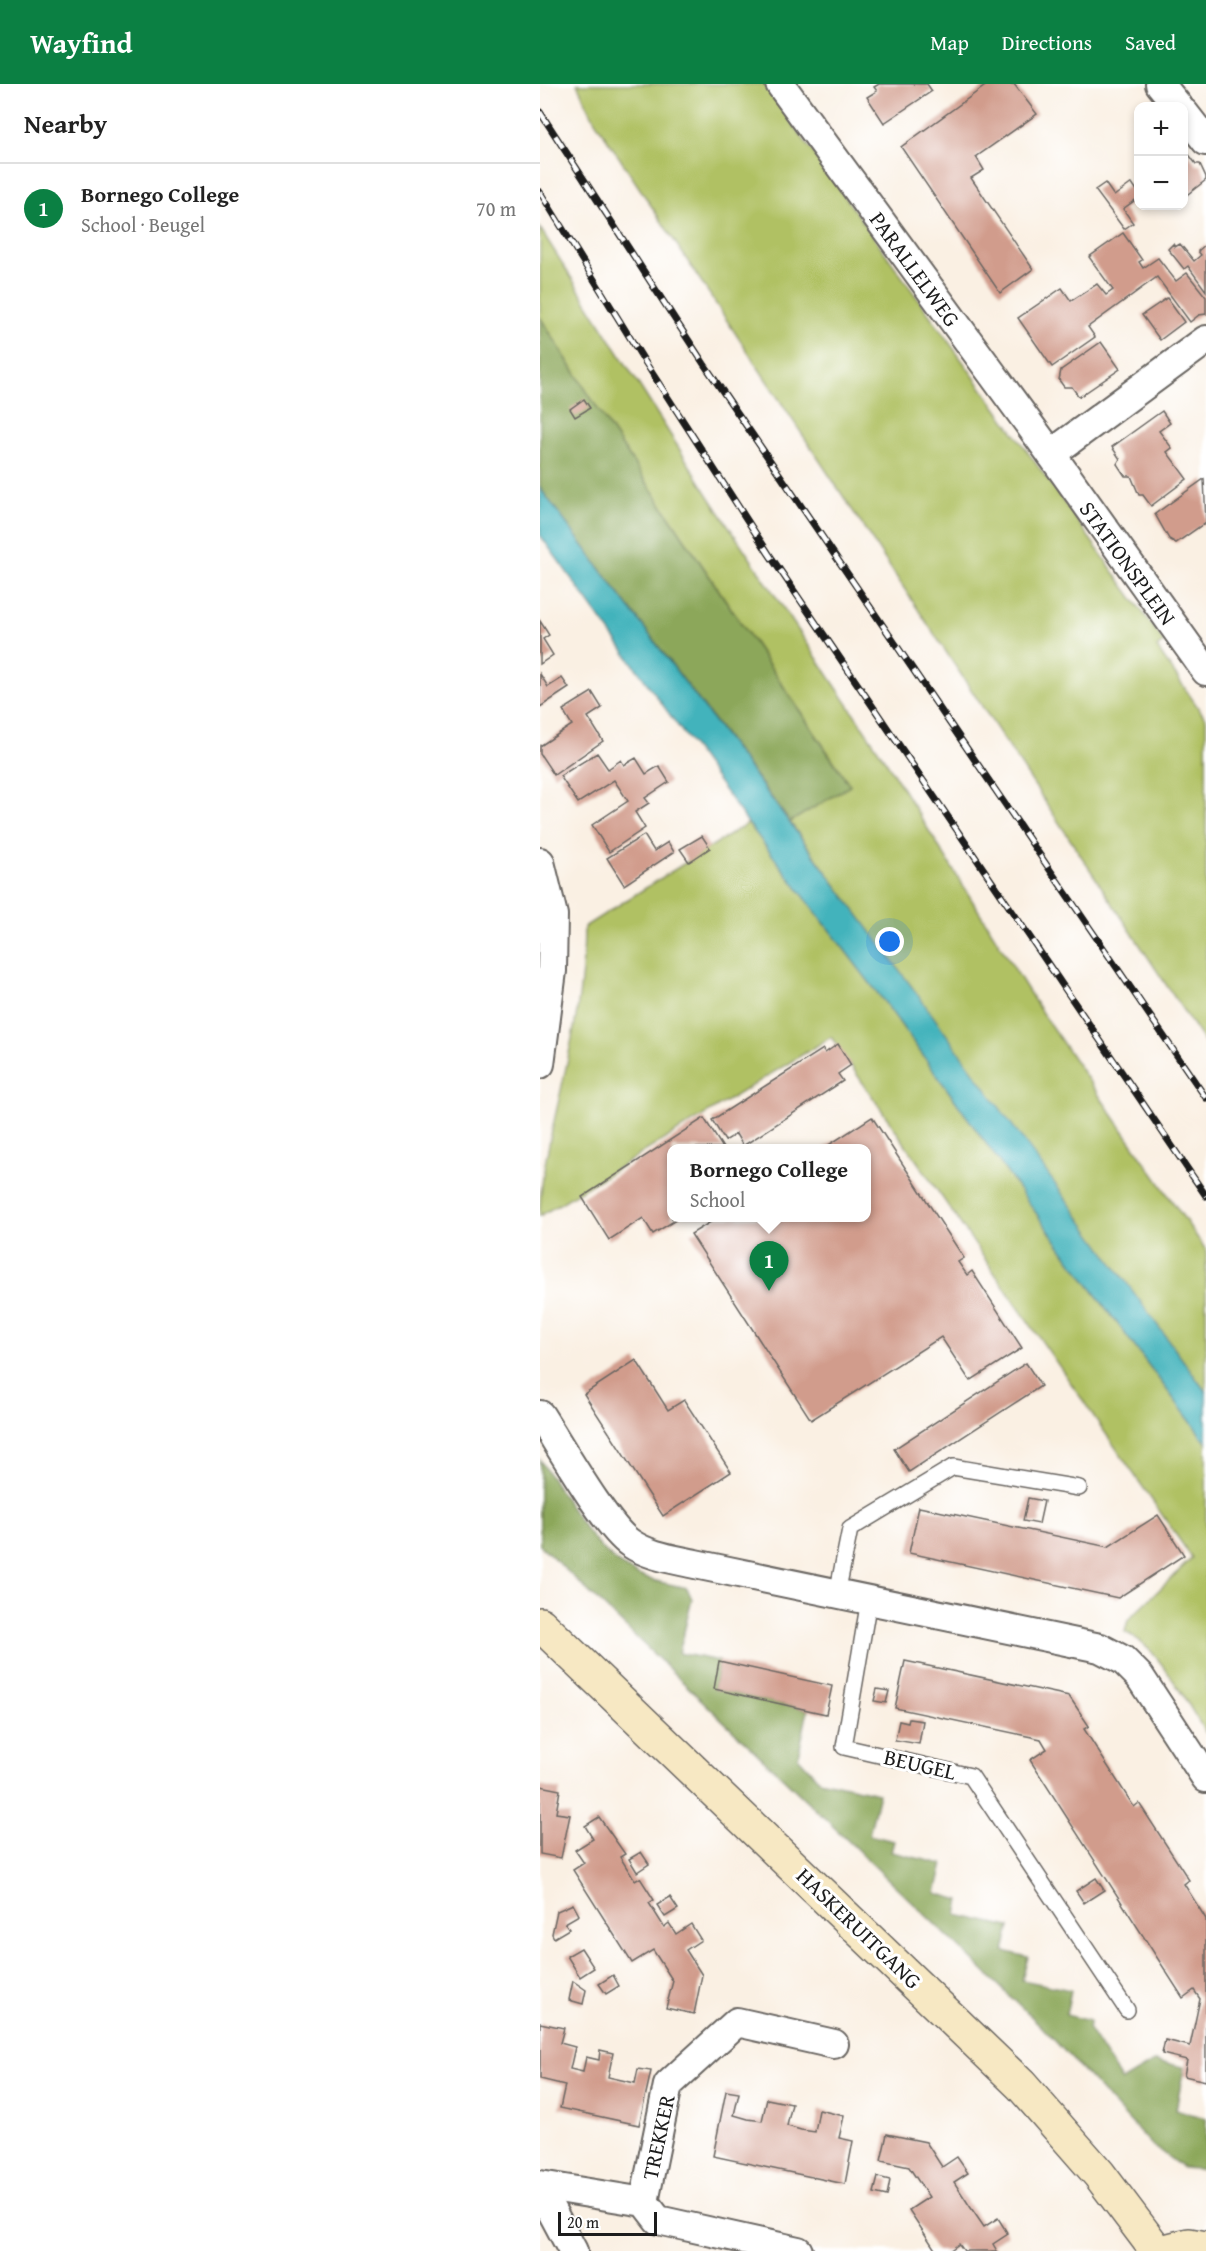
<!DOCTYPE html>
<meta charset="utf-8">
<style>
:root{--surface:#fff;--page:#f6f6f6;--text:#222;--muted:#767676;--line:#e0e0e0;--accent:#0b8043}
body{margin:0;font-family:"Gentium Book Plus",serif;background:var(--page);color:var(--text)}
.controls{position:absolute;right:18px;top:18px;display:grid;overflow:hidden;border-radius:12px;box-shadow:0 3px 9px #0003}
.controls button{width:54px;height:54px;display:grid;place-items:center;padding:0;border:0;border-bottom:2px solid var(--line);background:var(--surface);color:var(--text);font:30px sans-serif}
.scale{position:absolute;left:18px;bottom:15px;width:99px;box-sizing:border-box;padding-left:6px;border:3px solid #1c1c1c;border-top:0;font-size:16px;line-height:21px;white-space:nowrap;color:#1c1c1c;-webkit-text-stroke:4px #fff;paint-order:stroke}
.you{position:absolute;left:350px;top:858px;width:21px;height:21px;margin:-15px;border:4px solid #fff;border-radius:50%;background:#1a73e8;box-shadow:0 0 0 9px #1a73e833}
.badge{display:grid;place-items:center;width:39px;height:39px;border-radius:50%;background:var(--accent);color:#fff;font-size:20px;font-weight:700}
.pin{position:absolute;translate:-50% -50px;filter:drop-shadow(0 2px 3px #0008)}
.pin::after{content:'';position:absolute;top:32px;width:21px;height:18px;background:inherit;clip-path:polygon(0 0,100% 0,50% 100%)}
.popup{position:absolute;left:127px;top:1060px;width:204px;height:78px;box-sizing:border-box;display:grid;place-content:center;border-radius:12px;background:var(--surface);filter:drop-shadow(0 2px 4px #0005);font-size:20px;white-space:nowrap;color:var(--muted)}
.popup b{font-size:22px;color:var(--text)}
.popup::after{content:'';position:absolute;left:50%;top:100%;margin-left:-12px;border:12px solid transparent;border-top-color:var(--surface)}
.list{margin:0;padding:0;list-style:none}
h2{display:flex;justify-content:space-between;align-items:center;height:78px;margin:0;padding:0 24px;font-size:26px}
h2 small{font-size:20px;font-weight:400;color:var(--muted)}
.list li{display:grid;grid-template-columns:39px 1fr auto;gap:18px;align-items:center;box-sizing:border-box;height:90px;padding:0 24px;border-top:2px solid var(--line)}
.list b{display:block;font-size:22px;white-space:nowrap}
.list p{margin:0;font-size:20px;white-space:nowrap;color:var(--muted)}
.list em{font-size:20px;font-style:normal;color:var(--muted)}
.map{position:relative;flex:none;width:666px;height:2167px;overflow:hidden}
header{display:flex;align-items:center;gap:36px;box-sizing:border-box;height:84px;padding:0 30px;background:var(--accent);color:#fff}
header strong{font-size:28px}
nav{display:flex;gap:33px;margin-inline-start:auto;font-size:21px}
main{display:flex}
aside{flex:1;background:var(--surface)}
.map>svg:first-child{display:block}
.green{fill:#b0c164;stroke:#666e40;stroke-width:1.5}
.forest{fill:#8ca75a;stroke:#54623b;stroke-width:1.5}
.water{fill:#43b3bc;stroke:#30686c;stroke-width:1.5}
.building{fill:#d19c8c}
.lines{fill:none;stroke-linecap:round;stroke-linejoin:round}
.service-casing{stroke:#6a6662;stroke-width:18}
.minor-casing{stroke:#6a6662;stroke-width:32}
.secondary-casing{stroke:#6a6662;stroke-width:36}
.service{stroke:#fff;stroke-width:15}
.minor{stroke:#fff;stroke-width:28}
.secondary{stroke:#f7e8c3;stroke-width:33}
.rail-casing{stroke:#1c1c1c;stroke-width:7}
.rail{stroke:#fff;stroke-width:4.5;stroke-dasharray:14;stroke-linecap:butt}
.labels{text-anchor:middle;stroke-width:6;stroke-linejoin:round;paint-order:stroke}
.street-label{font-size:22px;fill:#1c1c1c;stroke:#fff}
</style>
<header>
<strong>Wayfind</strong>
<nav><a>Map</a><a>Directions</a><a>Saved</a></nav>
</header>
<main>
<aside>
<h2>Nearby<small></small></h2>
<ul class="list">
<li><span class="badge">1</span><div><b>Bornego College</b><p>School · Beugel</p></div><em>70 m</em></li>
</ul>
</aside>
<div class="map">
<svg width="666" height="2167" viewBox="0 0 666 2167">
<rect width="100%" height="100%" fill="#fff"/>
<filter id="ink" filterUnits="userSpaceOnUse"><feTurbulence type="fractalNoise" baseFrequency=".0167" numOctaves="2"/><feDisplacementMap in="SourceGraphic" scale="12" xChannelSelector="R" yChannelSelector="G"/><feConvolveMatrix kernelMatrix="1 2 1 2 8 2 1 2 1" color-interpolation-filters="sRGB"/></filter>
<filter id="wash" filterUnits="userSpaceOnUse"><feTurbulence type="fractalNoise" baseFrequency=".008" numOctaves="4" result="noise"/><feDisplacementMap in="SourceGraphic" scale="24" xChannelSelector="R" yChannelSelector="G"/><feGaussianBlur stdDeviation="1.35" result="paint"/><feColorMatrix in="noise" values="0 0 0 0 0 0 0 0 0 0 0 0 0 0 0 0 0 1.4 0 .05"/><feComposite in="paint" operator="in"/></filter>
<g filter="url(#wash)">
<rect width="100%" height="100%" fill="#faf0e3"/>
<g class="green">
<path d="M37 0H224L624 558 617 564 666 635V961L55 37Z"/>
<path d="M0 144 174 420 347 679 502 929 666 1166V1308L250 738 310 701 66 338 0 233Z"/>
<path d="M208 739 346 920 527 1172 666 1358V1649C645 1617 620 1564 585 1548L588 1536 652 1474 291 953 0 1132C0 1095 9 1060 17 1024 31 961 44 908 44 843Z"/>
</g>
<g class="forest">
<path d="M0 233 66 338 310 702 250 738 0 404Z"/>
<path d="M0 1376C27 1416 52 1469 98 1491 113 1498 130 1500 147 1504L152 1515 139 1569 179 1577 174 1605 268 1626 258 1673 279 1696 339 1709 329 1751 354 1757 351 1768 403 1780 396 1809 420 1816 417 1831 470 1843 464 1867 488 1873 482 1896 531 1906 526 1931 550 1937 548 1944 582 1997 615 1977 644 1983 636 2026 666 2034V2086L643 2084 612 2061 500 1941 0 1461Z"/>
</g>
<path class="water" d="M0 404 372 903 666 1308V1358L527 1172 346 920 208 739 0 451Z"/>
<g id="blocks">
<g class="building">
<path d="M339 0H387L392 7 344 39 327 13 337 7 334 3Z"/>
<path d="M448 0H474L497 30 436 73 444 86 431 94 493 185 460 209 361 63Z"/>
<path d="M644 64 656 80H660L666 93V96L644 113Z"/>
<path d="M565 99 574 112 592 99 598 108V114L583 125 593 139 584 145 555 106Z"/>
<path d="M583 149 602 176 599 178 603 184 618 174 636 197 647 189 666 213V230L659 231 650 238 617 193 548 243 555 253 512 283 478 234 522 204 531 217 557 200 566 211 573 206 549 173Z"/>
<path d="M633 160 635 163 640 160 654 177 661 171 658 167 666 160V207L648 182 644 185 628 165Z"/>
<path d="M627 214 644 238 620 256 602 231Z"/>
<path d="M561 258 580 285 539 313 532 303H524L519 296 521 286Z"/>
<path d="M44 315 50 324 35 333 30 325Z"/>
<path d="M622 327 630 339 619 347 632 364 627 368 647 395 611 422 603 411H599L591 392H585L577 380 580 375 572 363Z"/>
<path d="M664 395 666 438 636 459 629 455 615 430Z"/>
<path d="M0 537 9 551 3 555 13 571 0 580Z"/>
<path d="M0 590 8 603 22 594 29 604 0 623Z"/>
<path d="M52 608 62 624 48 633 63 657 14 691 0 670V662L32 641 23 626Z"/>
<path d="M57 669 68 685 81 676 84 681 96 674 106 690 119 682 129 698 105 714 109 719 95 728 105 744 69 768 52 741 88 717 74 696 38 719 20 692Z"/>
<path d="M104 751 114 767 128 758 134 768 84 801 67 774Z"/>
<path d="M162 752 170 764 149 778 140 765Z"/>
<path d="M298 960 311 981 298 990 303 997 203 1062 196 1050 185 1057 172 1036 283 965 285 969Z"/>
<path d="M332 1033 424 1174 418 1178 427 1191 432 1187 482 1264 430 1297 401 1253 271 1336 151 1150 177 1134H327V1065L284 1064Z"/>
<path d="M164 1034 183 1064H132V1134H139L113 1150 103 1134 69 1156 42 1113Z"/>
<path d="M96 1276 128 1326 144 1316 191 1388 123 1432 44 1310Z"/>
<path d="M486 1279 501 1302 369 1388 354 1365Z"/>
<path d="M488 1414 504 1417 499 1440 483 1437Z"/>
<path d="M379 1423 568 1463 618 1431 644 1471 578 1514 369 1469Z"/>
<path d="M179 1577 292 1602 286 1630 174 1605Z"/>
<path d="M365 1577 529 1612 549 1642 544 1645 594 1723 599 1719 649 1796 644 1800 666 1835V1997L644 1992 647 1976 622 1970 625 1956 650 1962 660 1915 654 1906 643 1914 490 1676 507 1665 501 1655 355 1624Z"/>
<path d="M337 1605 349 1607 346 1619 334 1617Z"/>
<path d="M369 1635 383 1637 379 1660 355 1656 359 1637 368 1639Z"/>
<path d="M0 1702 20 1706 16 1729 30 1731 21 1774 0 1770Z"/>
<path d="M59 1733 85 1770 80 1773 95 1797 100 1794 114 1816 109 1819 124 1843 129 1839 136 1850 151 1840 161 1856 146 1866 162 1891 154 1930 126 1924 133 1897 113 1866 92 1879 33 1786 44 1779 35 1766 53 1755 45 1742Z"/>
<path d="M101 1768 109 1780 97 1788 89 1775Z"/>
<path d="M556 1794 564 1806 544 1819 536 1807Z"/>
<path d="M130 1813 138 1825 125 1833 117 1821Z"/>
<path d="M33 1820 39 1831 25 1839 29 1845 14 1854 12 1850 17 1827Z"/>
<path d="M41 1864 54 1884 40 1893 27 1872Z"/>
<path d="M73 1891 79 1902 66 1910 59 1900Z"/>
<path d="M33 1897 46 1906 43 1920 29 1916Z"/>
<path d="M0 1939 24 1944 20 1959 35 1963 30 1985 43 1988 46 1973 59 1976 60 1966 73 1969 68 1993 95 1999 98 1985 111 1987 99 2041 20 2024 25 2001 0 1995Z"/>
<path d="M186 2007 199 2009 194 2031 208 2035 222 2037 227 2015 252 2020 247 2042 261 2046 275 2048 279 2026 304 2032 299 2054 313 2057 305 2100 173 2072Z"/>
<path d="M347 2050 386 2058 402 2083 417 2073 428 2089 414 2098 429 2121 444 2143 458 2134 468 2150 453 2160 457 2167H424L419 2160 409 2167H396L369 2126 389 2113 369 2083 341 2077Z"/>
<path d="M338 2093 350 2096 347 2112 334 2109Z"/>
</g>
</g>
</g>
<g filter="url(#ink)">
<use href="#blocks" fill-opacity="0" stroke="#6a6662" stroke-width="1.5"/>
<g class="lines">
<defs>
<g id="service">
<path d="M297 1510 310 1445 413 1383 539 1404"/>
<path d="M329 1516 304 1663 431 1692 587 1926"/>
</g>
<g id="minor">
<path d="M240 0 511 370 666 587"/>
<path d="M620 0 638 22"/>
<path d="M644 29 666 57"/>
<path d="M511 370 666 256"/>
<path d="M0 778 13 831 12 887 0 980"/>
<path d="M0 1331C19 1360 66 1443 90 1459 109 1472 133 1475 155 1480L560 1564 583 1576 600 1593 666 1694"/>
<path d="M0 2101 104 2118 118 2136 258 2167"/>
<path d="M0 2105 33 2167"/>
<path d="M104 2118 128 2001 197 1938 294 1960"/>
</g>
<g id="secondary">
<path d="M0 1540 481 2001 559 2090 617 2167"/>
<path d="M625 2167 649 2161 666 2164"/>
</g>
</defs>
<use href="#service" class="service-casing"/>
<use href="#minor" class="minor-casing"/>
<use href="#secondary" class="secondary-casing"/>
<use href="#service" class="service"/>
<use href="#minor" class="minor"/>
<use href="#secondary" class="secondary"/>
<defs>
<g id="rail">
<path d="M0 28 164 280 666 1014"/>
<path d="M0 108 105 278 229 470 666 1112"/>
</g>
</defs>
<use href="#rail" class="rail-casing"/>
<use href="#rail" class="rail"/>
</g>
</g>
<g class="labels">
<g class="street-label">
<text transform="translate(375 185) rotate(54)" y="8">PARALLELWEG</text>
<text transform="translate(588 479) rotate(54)" y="8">STATIONSPLEIN</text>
<text transform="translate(380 1680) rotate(13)" y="8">BEUGEL</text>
<text transform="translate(319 1844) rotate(44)" y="8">HASKERUITGANG</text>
<text transform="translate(118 2053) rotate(-78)" y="8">TREKKER</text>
</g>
</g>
</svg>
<div class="controls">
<button>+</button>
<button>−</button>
</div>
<div class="scale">20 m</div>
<div class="you"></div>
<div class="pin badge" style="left:229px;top:1207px">1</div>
<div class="popup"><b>Bornego College</b>School</div>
</div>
</main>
